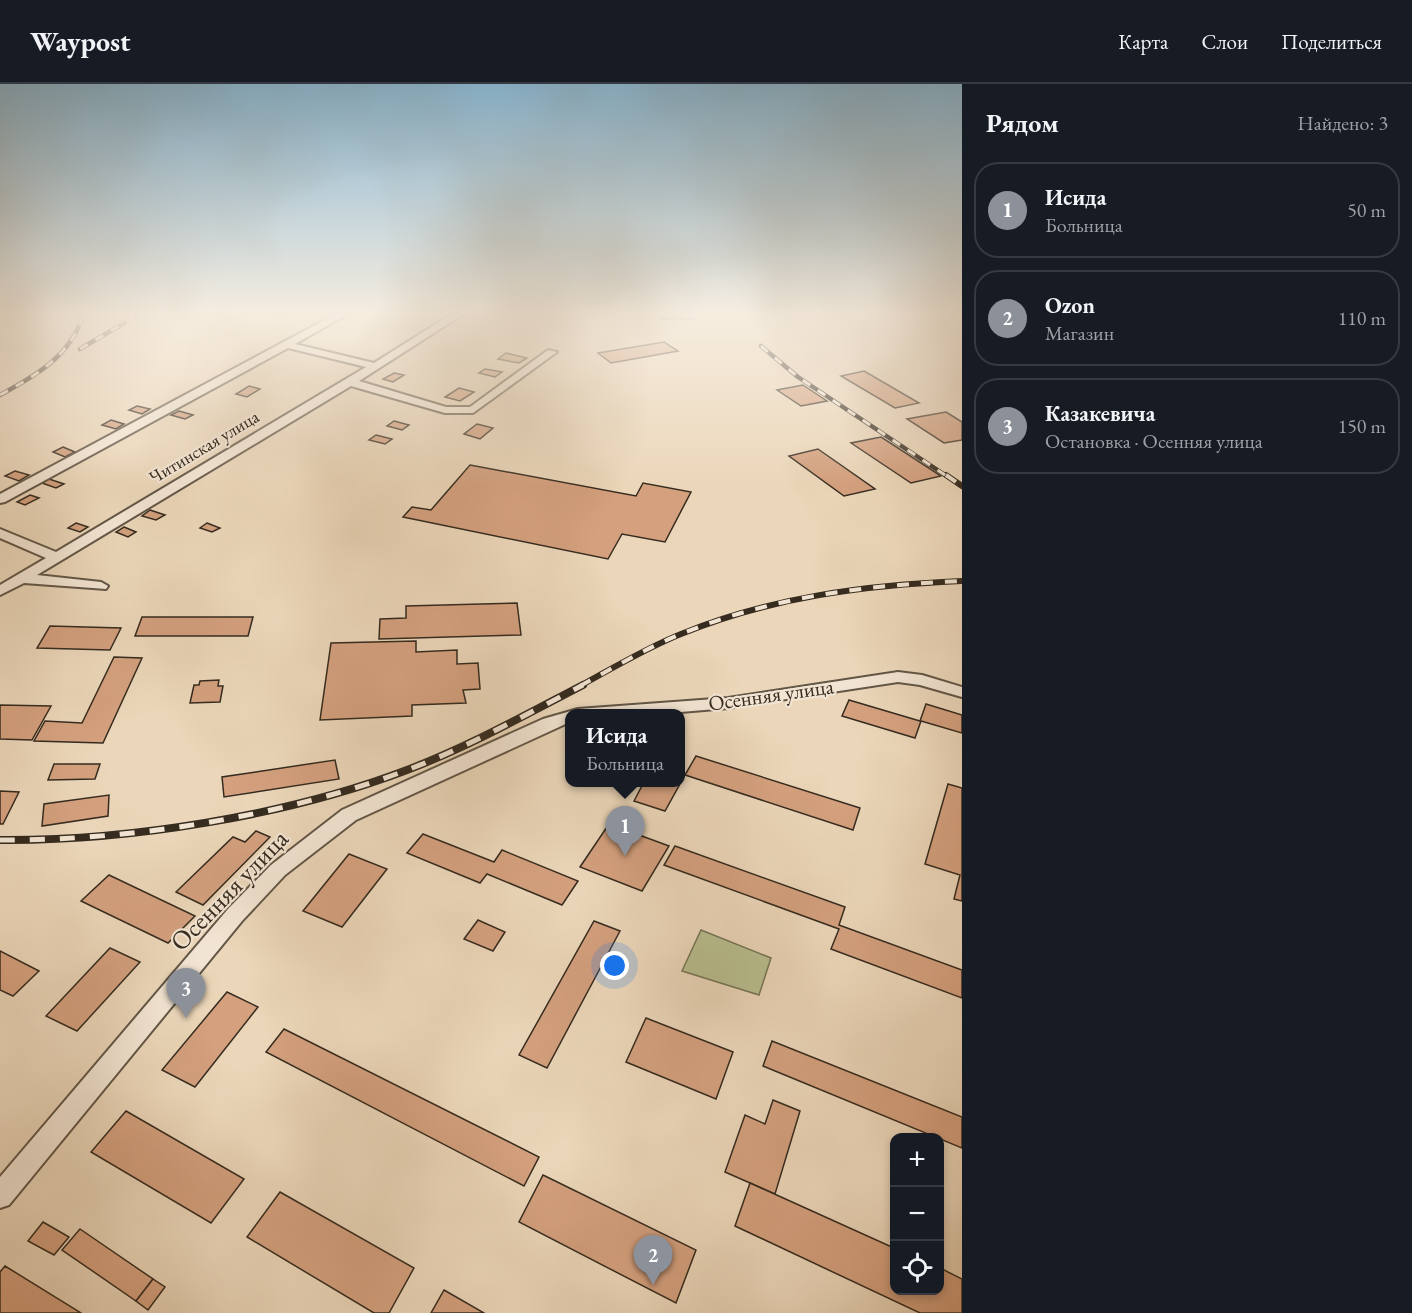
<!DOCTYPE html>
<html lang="ru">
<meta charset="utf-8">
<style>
:root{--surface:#171b24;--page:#242831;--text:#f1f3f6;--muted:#9ea1a6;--line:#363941;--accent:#8c9099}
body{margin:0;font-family:"EB Garamond",serif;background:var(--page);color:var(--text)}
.controls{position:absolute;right:18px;bottom:18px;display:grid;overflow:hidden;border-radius:12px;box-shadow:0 3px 9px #0003}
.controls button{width:54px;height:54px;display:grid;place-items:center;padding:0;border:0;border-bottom:2px solid var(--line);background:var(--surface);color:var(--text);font:30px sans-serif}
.you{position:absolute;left:615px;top:882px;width:21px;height:21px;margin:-15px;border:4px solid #fff;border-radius:50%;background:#1a73e8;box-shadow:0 0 0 9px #1a73e833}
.badge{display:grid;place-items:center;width:39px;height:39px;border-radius:50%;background:var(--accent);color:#fff;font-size:20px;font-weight:700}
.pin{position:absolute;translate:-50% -50px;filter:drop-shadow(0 2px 3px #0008)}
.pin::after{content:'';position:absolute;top:32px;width:21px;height:18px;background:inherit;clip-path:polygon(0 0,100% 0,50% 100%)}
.popup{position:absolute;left:565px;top:625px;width:120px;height:78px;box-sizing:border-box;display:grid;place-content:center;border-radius:12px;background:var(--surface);filter:drop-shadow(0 2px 4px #0005);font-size:20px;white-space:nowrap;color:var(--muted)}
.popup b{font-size:22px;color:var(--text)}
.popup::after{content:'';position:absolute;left:50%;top:100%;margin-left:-12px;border:12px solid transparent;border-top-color:var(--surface)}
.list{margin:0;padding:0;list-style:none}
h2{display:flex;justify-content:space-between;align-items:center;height:78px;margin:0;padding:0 24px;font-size:26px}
h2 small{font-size:20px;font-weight:400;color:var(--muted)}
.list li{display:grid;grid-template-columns:39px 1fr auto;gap:18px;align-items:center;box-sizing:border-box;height:96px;margin:0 12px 12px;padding:0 12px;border:2px solid var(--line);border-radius:24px}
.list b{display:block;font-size:22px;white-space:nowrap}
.list p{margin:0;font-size:20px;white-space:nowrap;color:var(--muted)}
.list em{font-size:20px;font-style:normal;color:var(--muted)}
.icon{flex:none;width:33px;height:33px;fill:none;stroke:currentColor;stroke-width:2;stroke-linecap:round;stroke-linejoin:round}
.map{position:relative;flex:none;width:962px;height:1229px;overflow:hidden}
header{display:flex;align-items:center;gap:36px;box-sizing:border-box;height:84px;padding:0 30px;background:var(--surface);border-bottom:2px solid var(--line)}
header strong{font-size:28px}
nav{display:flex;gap:33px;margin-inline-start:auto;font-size:21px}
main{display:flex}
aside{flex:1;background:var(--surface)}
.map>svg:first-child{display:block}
.green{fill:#b8bd8f;stroke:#767457;stroke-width:1.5}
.building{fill:#d4a07e;stroke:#352b1f;stroke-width:1.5}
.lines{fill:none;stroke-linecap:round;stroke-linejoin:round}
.street-casing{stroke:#625646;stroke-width:4}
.street{fill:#f2e4d2;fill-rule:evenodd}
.rail-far2-casing{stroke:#352b1f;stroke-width:4.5}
.rail-far1-casing{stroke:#352b1f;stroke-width:6}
.rail-casing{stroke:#352b1f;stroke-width:8}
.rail-far2{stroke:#f2e4d2;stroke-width:3;stroke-dasharray:9;stroke-linecap:butt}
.rail-far1{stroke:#f2e4d2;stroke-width:4;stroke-dasharray:12;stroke-linecap:butt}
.rail{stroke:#f2e4d2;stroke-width:5;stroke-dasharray:15;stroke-linecap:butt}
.labels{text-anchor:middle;stroke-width:4.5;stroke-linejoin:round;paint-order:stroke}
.far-street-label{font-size:18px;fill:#352b1f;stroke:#f2e4d2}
.street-label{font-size:21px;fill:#352b1f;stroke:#f2e4d2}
.near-street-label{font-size:26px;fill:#352b1f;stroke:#f2e4d2}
</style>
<header>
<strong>Waypost</strong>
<nav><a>Карта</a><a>Слои</a><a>Поделиться</a></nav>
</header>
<main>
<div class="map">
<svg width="962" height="1229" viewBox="0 0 962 1229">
<rect width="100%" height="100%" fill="#ebd6b9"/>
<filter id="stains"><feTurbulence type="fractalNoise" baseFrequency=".00333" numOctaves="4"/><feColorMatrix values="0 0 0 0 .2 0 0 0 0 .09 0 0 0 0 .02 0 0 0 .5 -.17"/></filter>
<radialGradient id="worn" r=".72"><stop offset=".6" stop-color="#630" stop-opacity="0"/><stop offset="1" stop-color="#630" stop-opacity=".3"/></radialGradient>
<path class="green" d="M701 846 771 874 759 911 682 887Z"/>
<g class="building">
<path d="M660 231H693L694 235H661Z"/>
<path d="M664 258 678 267 611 279 598 269Z"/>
<path d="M506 269 527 274 519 279 498 275Z"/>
<path d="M485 285 502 288 495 293 479 289Z"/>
<path d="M864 287 919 319 895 324 841 292Z"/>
<path d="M394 289 404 291 393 298 383 295Z"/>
<path d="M803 301 827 317 801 322 777 306Z"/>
<path d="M249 302 260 305 247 313 236 310Z"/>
<path d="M459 304 474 308 460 317 445 313Z"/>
<path d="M137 322 150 325 142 330 129 326Z"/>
<path d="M179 327 193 331 185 335 171 331Z"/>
<path d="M946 328 962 338V356L944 359 907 335Z"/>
<path d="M111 336 124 340 116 345 102 341Z"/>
<path d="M394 337 409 341 402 346 387 342Z"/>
<path d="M477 340 493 344 480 355 464 350Z"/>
<path d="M376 351 392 355 385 360 369 356Z"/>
<path d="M881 353 941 392 911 399 851 359Z"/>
<path d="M63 363 75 368 65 373 53 368Z"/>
<path d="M818 365 875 405 844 412 789 372Z"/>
<path d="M470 381 636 412 643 399 691 408 665 458 622 450 608 475 403 433 412 423 431 426Z"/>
<path d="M15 387 29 391 19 397 5 392Z"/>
<path d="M49 395 64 400 56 404 42 399Z"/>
<path d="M30 411 39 414 25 421 17 418Z"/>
<path d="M150 426 165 431 156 436 142 432Z"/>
<path d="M76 439 88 443 80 448 68 444Z"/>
<path d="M207 439 220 444 212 448 200 444Z"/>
<path d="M124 443 136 448 128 453 116 448Z"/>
<path d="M517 519 521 551 379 555 380 535 406 534V522Z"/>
<path d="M142 533H253L248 552H135Z"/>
<path d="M50 542 121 544 110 566 37 564Z"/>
<path d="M416 557V568L457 566V580L478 579 480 605 463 606 466 619 412 621V632L320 636 331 559Z"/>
<path d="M114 573 142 574 103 659 34 657 45 637 82 639Z"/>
<path d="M219 596 218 602H223L220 618 190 619 194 601H199L200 597Z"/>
<path d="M849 616 920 637 926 620 962 631V649L921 637 915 654 842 632Z"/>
<path d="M0 621 51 622 32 656 0 655Z"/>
<path d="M696 672 860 724 853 746 685 691 665 727 634 717 644 698H680V689L685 691Z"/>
<path d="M335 676 339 695 224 713 222 693Z"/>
<path d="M54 680H100L95 695 48 696Z"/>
<path d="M948 700 962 704V817L954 815 960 791 925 780Z"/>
<path d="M0 707 19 708 3 740H0Z"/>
<path d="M109 711 108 732 42 742 44 720Z"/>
<path d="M609 740 669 762 642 807 580 783Z"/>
<path d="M256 747 270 753 203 821 176 808 233 753 245 758Z"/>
<path d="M423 750 494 778 502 766 578 797 562 821 487 790 480 799 407 769Z"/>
<path d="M675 762 845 823 839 841 962 886V914L831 865 839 845 664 781Z"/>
<path d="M349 770 387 785 342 843 303 827Z"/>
<path d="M109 791 195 832 168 859 81 817Z"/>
<path d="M478 836 505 848 493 867 464 855Z"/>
<path d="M594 837 620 847 547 984 519 971Z"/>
<path d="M110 864 140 878 77 947 46 932Z"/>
<path d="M0 867 39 887 13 912 0 906Z"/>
<path d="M227 908 258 923 195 1003 162 986Z"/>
<path d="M646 934 733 968 716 1015 626 978Z"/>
<path d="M284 945 539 1073 524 1102 266 968Z"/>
<path d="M772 957 962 1033V1064L763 982Z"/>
<path d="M773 1016 800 1027 775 1110 725 1088 745 1031 765 1040Z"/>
<path d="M126 1027 244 1095 211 1139 91 1068Z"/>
<path d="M543 1091 696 1166 676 1219 519 1138Z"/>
<path d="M750 1099 894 1164V1206H940V1184L962 1195V1229H920L735 1142Z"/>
<path d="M280 1108 414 1184 389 1229H374L247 1153Z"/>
<path d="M43 1138 69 1153 54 1171 28 1157Z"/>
<path d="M80 1145 153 1195 136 1217 62 1166Z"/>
<path d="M5 1182 81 1229H0V1188Z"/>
<path d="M153 1195 165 1203 148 1226 136 1217Z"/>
<path d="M444 1206 484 1229H431Z"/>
</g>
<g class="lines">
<defs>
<g id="street">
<path d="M334 231H346L295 260 374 279 450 231H462L359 297 446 323H470L548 266 557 268 473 329H445L351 302 37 491 101 498 108 502 106 505 24 499 0 511V501L46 474 0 454V445L56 468 366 283 288 264 5 418 0 419V410Z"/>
<path d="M898 588 922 591 962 603V613L920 601 898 598 728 624 657 630H570V638L356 736 285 791 242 837 9 1121 0 1124V1093L228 825 271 781 342 726 543 635 578 625 728 614Z"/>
</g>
</defs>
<use href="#street" class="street-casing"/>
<use href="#street" class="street"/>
<defs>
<g id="rail-far2">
<path d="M761 262 798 293 948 393"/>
<path d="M80 265 138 231"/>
<path d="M0 311C35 292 71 272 83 231"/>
</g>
<g id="rail-far1">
<path d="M946 391 962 402"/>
<path d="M580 602C613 584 646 564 681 550 771 513 866 501 962 497"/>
</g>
<path id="rail" d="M0 756C129 757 286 732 407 686 468 663 525 631 583 601"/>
</defs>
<use href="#rail-far2" class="rail-far2-casing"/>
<use href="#rail-far1" class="rail-far1-casing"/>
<use href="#rail" class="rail-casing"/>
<use href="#rail-far2" class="rail-far2"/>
<use href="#rail-far1" class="rail-far1"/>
<use href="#rail" class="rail"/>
</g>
<linearGradient id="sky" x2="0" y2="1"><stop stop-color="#88b6d2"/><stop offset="0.57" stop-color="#f6ede0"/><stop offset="1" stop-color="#f6ede0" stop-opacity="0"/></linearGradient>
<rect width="962" height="403" fill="url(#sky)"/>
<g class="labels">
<g class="far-street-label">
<text transform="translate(204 363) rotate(-31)" y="6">Читинская улица</text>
</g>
<g class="street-label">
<text transform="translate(771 611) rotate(-8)" y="7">Осенняя улица</text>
</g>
<g class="near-street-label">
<text transform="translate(229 806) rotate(-46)" y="9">Осенняя улица</text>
</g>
</g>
<rect width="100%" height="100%" filter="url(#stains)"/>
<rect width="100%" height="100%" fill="url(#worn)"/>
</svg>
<div class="controls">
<button>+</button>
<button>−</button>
<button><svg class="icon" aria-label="locate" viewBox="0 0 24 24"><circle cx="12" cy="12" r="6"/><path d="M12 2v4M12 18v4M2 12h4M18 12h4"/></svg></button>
</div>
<div class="you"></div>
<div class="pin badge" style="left:625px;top:772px">1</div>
<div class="popup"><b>Исида</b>Больница</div>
<div class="pin badge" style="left:653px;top:1201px">2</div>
<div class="pin badge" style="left:186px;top:934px">3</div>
</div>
<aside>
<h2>Рядом<small>Найдено: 3</small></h2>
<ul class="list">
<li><span class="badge">1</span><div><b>Исида</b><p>Больница</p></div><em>50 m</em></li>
<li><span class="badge">2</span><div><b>Ozon</b><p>Магазин</p></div><em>110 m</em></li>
<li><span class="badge">3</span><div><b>Казакевича</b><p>Остановка · Осенняя улица</p></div><em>150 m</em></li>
</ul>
</aside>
</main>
